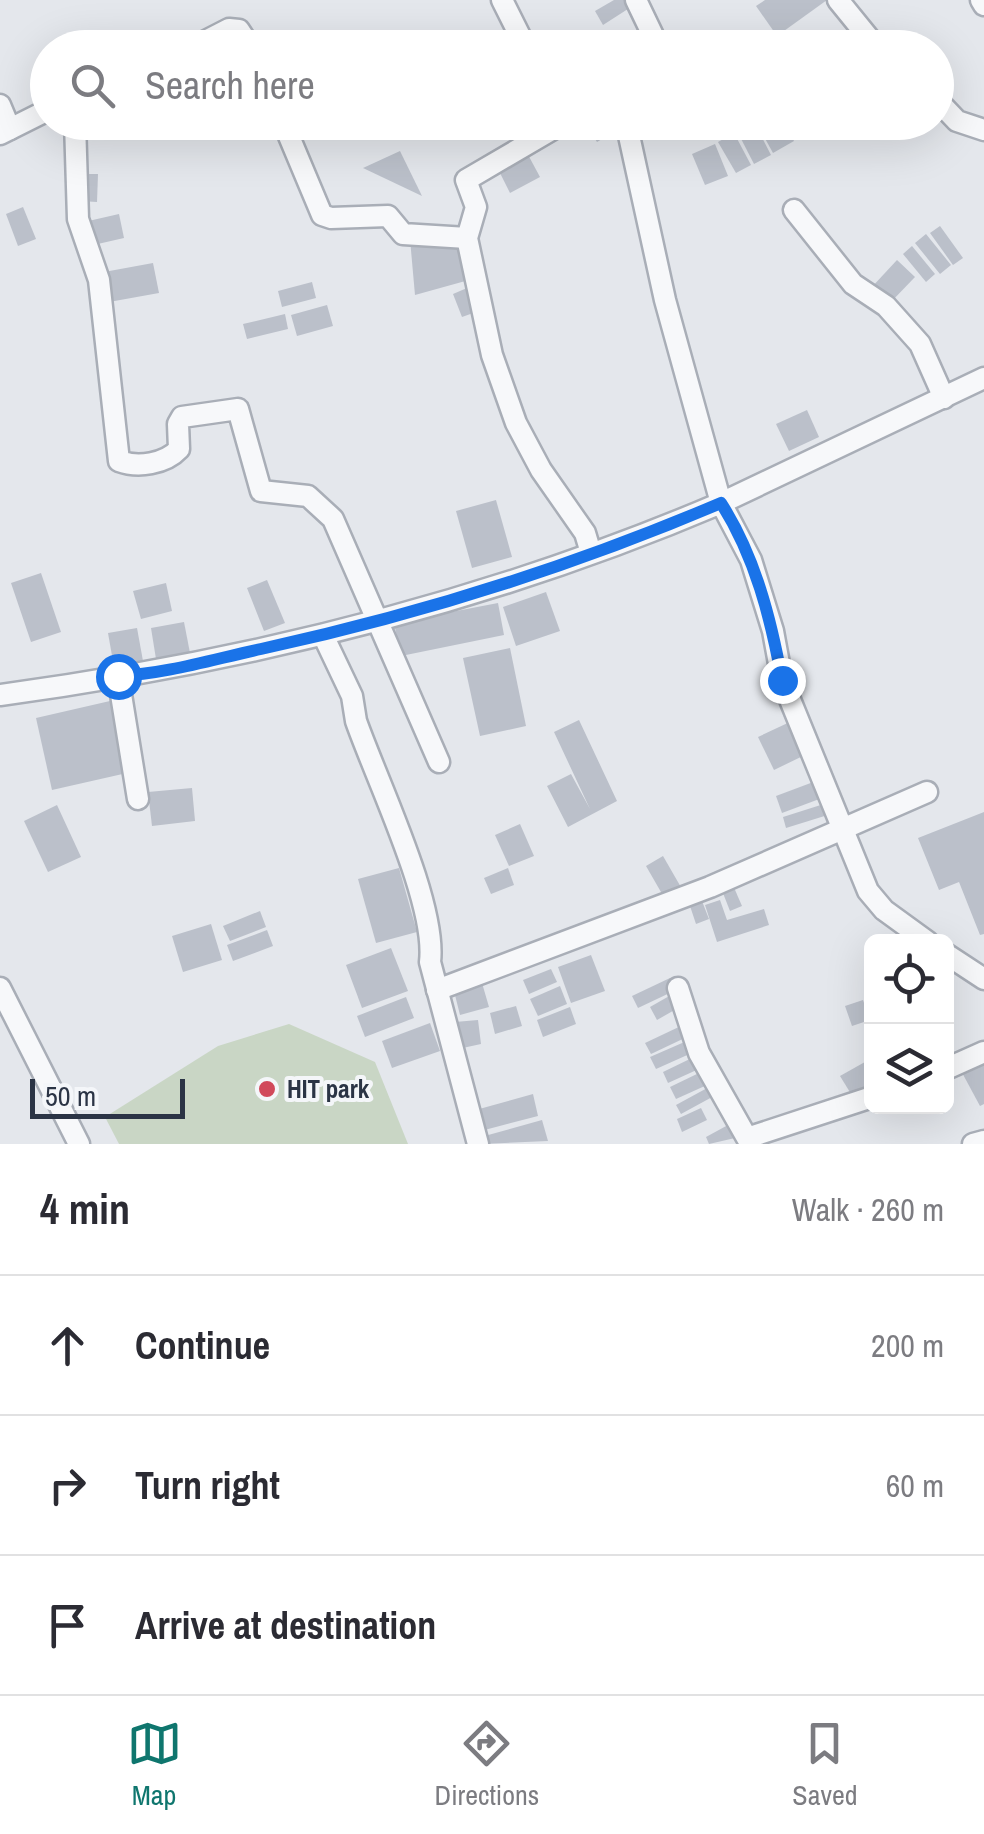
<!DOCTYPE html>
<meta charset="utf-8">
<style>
:root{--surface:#fff;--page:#f2f2f3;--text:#2b2b33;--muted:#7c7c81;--line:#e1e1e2;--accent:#0f766e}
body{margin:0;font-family:"Archivo Narrow",sans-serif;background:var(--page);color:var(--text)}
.controls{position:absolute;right:30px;bottom:30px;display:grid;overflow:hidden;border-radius:15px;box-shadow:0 10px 40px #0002}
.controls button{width:90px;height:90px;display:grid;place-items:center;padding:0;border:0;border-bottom:2px solid var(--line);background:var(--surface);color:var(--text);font:50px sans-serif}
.scale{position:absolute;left:30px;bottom:25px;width:155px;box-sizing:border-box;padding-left:10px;border:5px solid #2b3445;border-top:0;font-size:28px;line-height:35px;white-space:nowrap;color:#2b3445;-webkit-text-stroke:8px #f4f6f9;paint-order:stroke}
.stop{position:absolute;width:30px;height:30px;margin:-22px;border:8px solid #1a73e8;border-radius:50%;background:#fff}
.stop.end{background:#1a73e8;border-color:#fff;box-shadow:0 2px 10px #0008}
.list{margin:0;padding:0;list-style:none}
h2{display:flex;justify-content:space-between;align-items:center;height:130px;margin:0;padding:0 40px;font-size:42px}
h2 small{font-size:32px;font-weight:400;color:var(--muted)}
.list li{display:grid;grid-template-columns:65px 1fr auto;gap:30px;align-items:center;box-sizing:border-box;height:140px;padding:0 40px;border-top:2px solid var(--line)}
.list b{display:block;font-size:38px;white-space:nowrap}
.list em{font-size:32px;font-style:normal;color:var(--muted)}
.icon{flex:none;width:55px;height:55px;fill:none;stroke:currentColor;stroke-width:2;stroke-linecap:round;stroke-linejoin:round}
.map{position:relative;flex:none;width:984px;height:1144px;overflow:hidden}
.search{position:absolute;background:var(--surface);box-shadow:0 10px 40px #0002;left:30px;right:30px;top:30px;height:110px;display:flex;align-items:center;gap:25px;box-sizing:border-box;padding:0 35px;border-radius:55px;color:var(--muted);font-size:38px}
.sheet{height:550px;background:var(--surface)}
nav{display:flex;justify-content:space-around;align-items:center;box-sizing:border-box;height:140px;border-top:2px solid var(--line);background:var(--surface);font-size:28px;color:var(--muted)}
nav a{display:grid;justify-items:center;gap:5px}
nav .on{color:var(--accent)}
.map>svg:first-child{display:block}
.green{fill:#c9d6c5}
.building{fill:#bbc0ca}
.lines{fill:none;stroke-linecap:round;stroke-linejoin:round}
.minor-casing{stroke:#a9aeb7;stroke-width:25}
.minor{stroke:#f7f8fa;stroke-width:20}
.route{stroke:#1a73e8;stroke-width:12}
.poi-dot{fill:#d1495b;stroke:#f4f6f9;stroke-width:4}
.labels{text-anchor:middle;stroke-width:8;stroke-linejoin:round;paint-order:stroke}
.poi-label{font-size:25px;font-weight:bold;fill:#2b3445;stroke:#f4f6f9;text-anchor:start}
</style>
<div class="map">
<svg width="984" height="1144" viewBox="0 0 984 1144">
<rect width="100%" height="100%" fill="#e4e7ec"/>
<path class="green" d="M289 1024 375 1062 408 1144H119L105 1117 218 1046Z"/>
<g class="building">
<path d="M614 0H627L631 7 603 25 595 11Z"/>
<path d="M765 0H827L777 36 756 6Z"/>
<path d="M585 122H613L617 130 597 142Z"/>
<path d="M749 122H754L771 155 754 164 736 129Z"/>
<path d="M756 122H785L794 141 773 153Z"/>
<path d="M734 133 751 165 736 173 718 142Z"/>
<path d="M715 144 728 176 705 185 692 154Z"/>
<path d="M400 151 422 196 363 168Z"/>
<path d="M526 151 540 177 510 193 497 167Z"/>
<path d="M81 174H98L97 202 80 201Z"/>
<path d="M23 207 36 239 18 246 6 214Z"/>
<path d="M119 214 124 238 89 246 84 222Z"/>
<path d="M940 226 963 258 953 265 930 233Z"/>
<path d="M926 234 951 265 940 274 915 243Z"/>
<path d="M410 239H457L469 280 415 295Z"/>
<path d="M912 246 935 274 926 282 903 254Z"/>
<path d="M897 260 915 277 889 304 871 288Z"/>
<path d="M153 263 159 293 109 302 104 272Z"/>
<path d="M312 282 316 298 282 307 278 291Z"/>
<path d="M467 288 476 312 462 317 453 294Z"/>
<path d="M327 305 333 326 297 336 291 315Z"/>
<path d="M285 314 288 329 247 339 243 324Z"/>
<path d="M807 410 819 437 789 451 776 424Z"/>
<path d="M496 500 512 557 472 568 456 511Z"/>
<path d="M41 573 61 632 31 642 11 583Z"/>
<path d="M267 580 285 623 264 631 247 588Z"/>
<path d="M166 583 172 611 141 619 133 591Z"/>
<path d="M546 592 560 631 516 646 503 607Z"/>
<path d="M498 603 504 635 401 656 394 623Z"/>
<path d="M184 622 190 653 156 659 151 628Z"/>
<path d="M137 628 143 661 114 667 108 633Z"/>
<path d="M510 648 526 726 480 736 463 658Z"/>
<path d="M110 701 127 773 52 790 36 718Z"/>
<path d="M579 720 617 801 568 827 547 786 571 774 590 809 554 732Z"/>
<path d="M792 721 807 754 774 770 758 737Z"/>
<path d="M816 781 822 798 782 813 776 796Z"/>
<path d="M192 788 195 821 152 826 148 792Z"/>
<path d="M827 803 831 814 786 828 783 817Z"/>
<path d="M57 805 81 857 48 872 24 821Z"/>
<path d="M984 812V934L980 935 959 882 939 890 918 838Z"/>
<path d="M520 824 534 856 509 866 495 835Z"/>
<path d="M663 856 682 889 665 899 646 866Z"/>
<path d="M399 868 417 932 376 943 358 879Z"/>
<path d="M508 868 514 885 491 894 484 878Z"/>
<path d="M732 883 742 906 730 911 721 888Z"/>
<path d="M700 896 709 919 696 924 688 900Z"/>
<path d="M720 900 727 920 764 909 769 925 717 942 705 905Z"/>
<path d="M260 911 266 927 230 941 223 926Z"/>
<path d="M211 924 222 960 183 972 172 936Z"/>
<path d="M267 930 273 946 233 961 227 945Z"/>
<path d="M391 948 408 991 362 1008 346 965Z"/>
<path d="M591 955 605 991 571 1003 558 967Z"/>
<path d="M551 969 557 982 529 994 523 980Z"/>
<path d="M670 978 676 990 638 1008 632 996Z"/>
<path d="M482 983 489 1007 460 1015 454 991Z"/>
<path d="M560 986 567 1004 538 1016 530 999Z"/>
<path d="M671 995 678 1008 657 1020 650 1007Z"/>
<path d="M406 997 414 1018 365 1037 357 1016Z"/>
<path d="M863 1000 870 1020 852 1026 845 1006Z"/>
<path d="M516 1006 522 1026 495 1034 490 1013Z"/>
<path d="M570 1007 576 1024 543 1037 537 1020Z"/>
<path d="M478 1020 481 1044 458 1049 455 1022Z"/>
<path d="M430 1023 440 1051 392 1068 382 1041Z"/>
<path d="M683 1025 689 1036 651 1054 645 1043Z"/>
<path d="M689 1040 694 1052 656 1069 650 1057Z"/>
<path d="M696 1056 701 1068 668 1083 663 1072Z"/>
<path d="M984 1056V1104L980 1106 959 1067Z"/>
<path d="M872 1058V1092L856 1102 840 1076Z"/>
<path d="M701 1072 707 1085 676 1099 670 1087Z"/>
<path d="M709 1087 714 1096 681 1114 676 1105Z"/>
<path d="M533 1094 538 1116 477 1132 472 1111Z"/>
<path d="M701 1108 707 1120 682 1132 677 1119Z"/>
<path d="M542 1120 548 1141 483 1144 481 1137Z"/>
<path d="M728 1125 735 1138 709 1144 706 1137Z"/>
</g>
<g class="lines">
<defs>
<g id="minor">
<path d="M502 0 526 48"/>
<path d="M636 0 659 48"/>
<path d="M838 0 877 48"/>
<path d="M981 0 984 5"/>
<path d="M192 48 229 29 239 30 251 48"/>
<path d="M936 99 957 121 984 130"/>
<path d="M0 105 10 129"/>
<path d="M75 122 78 219 99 280 119 461C138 468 165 464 179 449L178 424 182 417 238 409 261 491 308 496 333 519 439 762"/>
<path d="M283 122 322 215 331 218 388 216 403 234 467 238"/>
<path d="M565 122 466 180 476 207 467 238 492 355 516 423 541 470 585 533 591 553"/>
<path d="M626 122 665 300 721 503 984 378"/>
<path d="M0 134 48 110"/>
<path d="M794 210 853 284 886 306 920 344 944 398"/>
<path d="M323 635 352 696 356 721C377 781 437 904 430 962L478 1144"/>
<path d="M118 676 138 799"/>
<path d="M0 695C246 662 491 601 721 503L751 560 773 631 782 680 868 891 884 910 928 942"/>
<path d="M946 954 984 979"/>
<path d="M0 988 79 1144"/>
<path d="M678 988 699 1053 747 1138 872 1097"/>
<path d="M437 990 710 887 927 792"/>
<path d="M946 1069 984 1052"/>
<path d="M973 1144 984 1141"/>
</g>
</defs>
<use href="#minor" class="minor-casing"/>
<use href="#minor" class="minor"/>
</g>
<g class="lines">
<path class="route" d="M118 676C166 674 214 659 261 649 418 615 573 566 721 503 755 556 771 619 782 680"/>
</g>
<circle class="poi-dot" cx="267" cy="1089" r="10"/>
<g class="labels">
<g class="poi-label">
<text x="287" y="1098">HIT park</text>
</g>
</g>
</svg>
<div class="controls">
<button><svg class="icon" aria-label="locate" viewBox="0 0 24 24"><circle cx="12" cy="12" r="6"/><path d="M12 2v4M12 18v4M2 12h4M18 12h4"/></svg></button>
<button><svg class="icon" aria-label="layers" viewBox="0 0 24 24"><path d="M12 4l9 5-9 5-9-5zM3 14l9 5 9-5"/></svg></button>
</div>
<div class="scale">50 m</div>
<div class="stop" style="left:118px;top:676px"></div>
<div class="stop end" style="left:782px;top:680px"></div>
<div class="search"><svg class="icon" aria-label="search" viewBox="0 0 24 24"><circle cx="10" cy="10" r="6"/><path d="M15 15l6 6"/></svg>Search here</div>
</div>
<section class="sheet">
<h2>4 min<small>Walk · 260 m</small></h2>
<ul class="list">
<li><svg class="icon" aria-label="ahead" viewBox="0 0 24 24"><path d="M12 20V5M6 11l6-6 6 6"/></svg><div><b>Continue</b></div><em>200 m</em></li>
<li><svg class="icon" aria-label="right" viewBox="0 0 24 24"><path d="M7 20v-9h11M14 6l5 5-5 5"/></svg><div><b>Turn right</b></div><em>60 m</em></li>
<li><svg class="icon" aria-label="arrive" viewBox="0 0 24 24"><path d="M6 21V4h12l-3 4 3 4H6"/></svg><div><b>Arrive at destination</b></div></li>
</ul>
</section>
<nav>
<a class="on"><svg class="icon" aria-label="map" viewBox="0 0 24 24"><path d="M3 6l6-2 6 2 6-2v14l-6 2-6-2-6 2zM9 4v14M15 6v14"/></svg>Map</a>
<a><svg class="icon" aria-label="directions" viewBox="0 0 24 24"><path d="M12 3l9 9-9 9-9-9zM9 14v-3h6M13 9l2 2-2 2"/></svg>Directions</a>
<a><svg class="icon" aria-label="saved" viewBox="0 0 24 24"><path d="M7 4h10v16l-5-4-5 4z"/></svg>Saved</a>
</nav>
